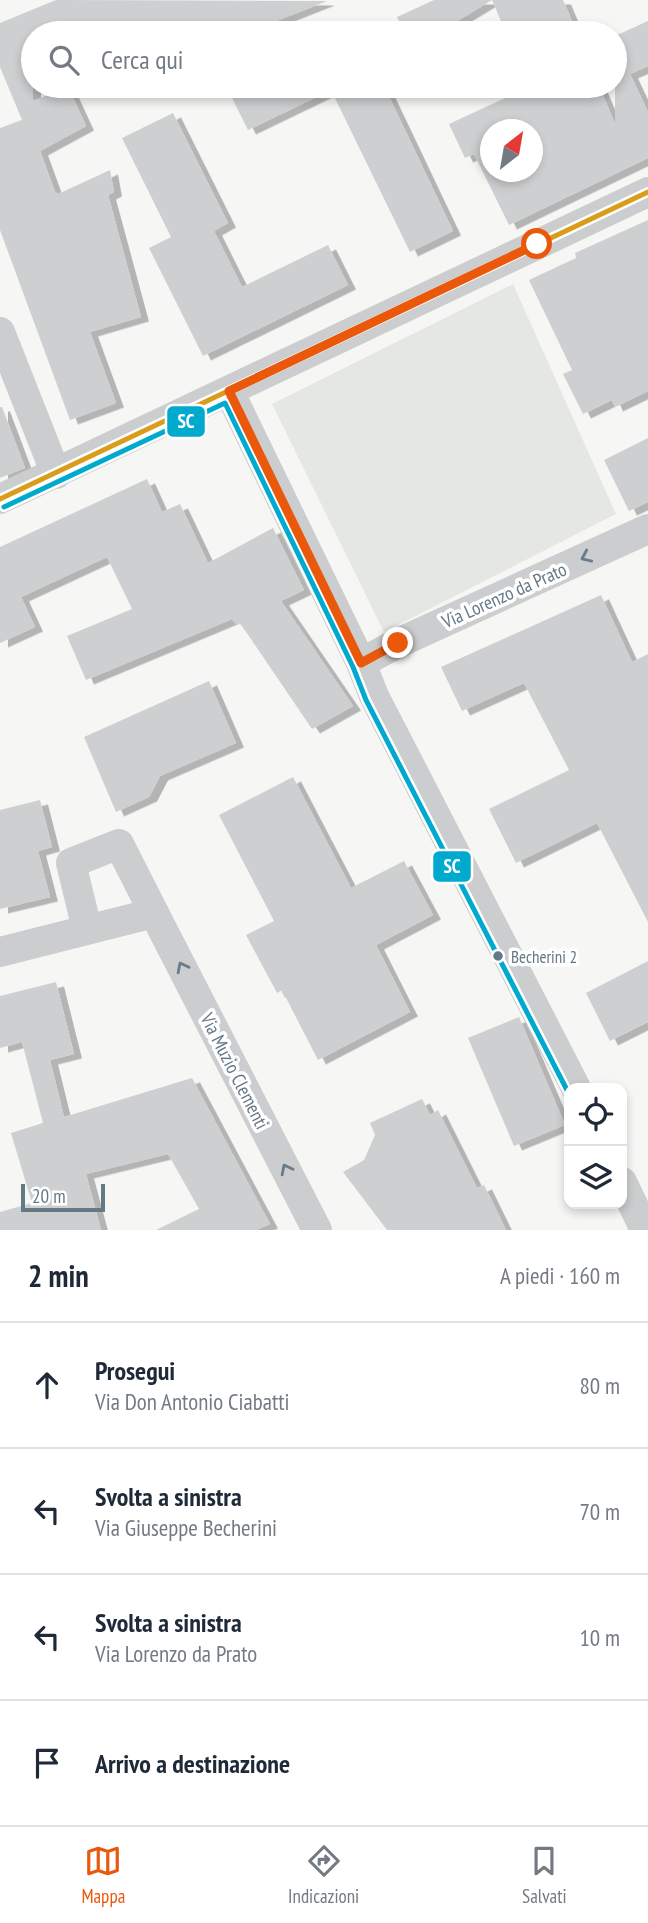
<!DOCTYPE html>
<html lang="it">
<meta charset="utf-8">
<style>
:root{--surface:#fff;--page:#f6f6f7;--text:#1f2937;--muted:#747a83;--line:#e0e1e3;--accent:#ea580c}
body{margin:0;font-family:"PT Sans Narrow",sans-serif;background:var(--page);color:var(--text)}
.controls{position:absolute;right:21px;bottom:21px;display:grid;overflow:hidden;border-radius:14px;box-shadow:0 4px 10px #0003}
.controls button{width:63px;height:63px;display:grid;place-items:center;padding:0;border:0;border-bottom:2px solid var(--line);background:var(--surface);color:var(--text);font:35px sans-serif}
.compass{position:absolute;left:480px;top:119px;width:63px;height:63px;border-radius:50%;background:var(--surface);box-shadow:0 4px 10px #0003;rotate:31deg}
.scale{position:absolute;left:21px;bottom:18px;width:84px;box-sizing:border-box;padding-left:7px;border:4px solid #657886;border-top:0;font-size:19px;line-height:24px;white-space:nowrap;color:#657886;-webkit-text-stroke:5px #fff;paint-order:stroke}
.stop{position:absolute;width:21px;height:21px;margin:-16px;border:5px solid #ea580c;border-radius:50%;background:#fff}
.stop.end{background:#ea580c;border-color:#fff;box-shadow:0 2px 7px #0008}
.list{margin:0;padding:0;list-style:none}
h2{display:flex;justify-content:space-between;align-items:center;height:91px;margin:0;padding:0 28px;font-size:30px}
h2 small{font-size:23px;font-weight:400;color:var(--muted)}
.list li{display:grid;grid-template-columns:46px 1fr auto;gap:21px;align-items:center;box-sizing:border-box;height:126px;padding:0 28px;border-top:2px solid var(--line)}
.list b{display:block;font-size:26px;white-space:nowrap}
.list p{margin:0;font-size:23px;white-space:nowrap;color:var(--muted)}
.list em{font-size:23px;font-style:normal;color:var(--muted)}
.icon{flex:none;width:38px;height:38px;fill:none;stroke:currentColor;stroke-width:2;stroke-linecap:round;stroke-linejoin:round}
.map{position:relative;flex:none;width:648px;height:1230px;overflow:hidden}
.search{position:absolute;background:var(--surface);box-shadow:0 4px 10px #0003;left:21px;right:21px;top:21px;height:77px;display:flex;align-items:center;gap:18px;box-sizing:border-box;padding:0 24px;border-radius:38px;color:var(--muted);font-size:26px}
.sheet{height:595px;background:var(--surface)}
nav{display:flex;justify-content:space-around;align-items:center;box-sizing:border-box;height:98px;border-top:2px solid var(--line);background:var(--surface);font-size:19px;color:var(--muted)}
nav a{display:grid;justify-items:center;gap:4px}
nav .on{color:var(--accent)}
.map>svg:first-child{display:block}
.green{fill:#e5e8e2}
.building{fill:#cdcfd0;fill-rule:evenodd;filter:url(#shadow)}
.lines{fill:none;stroke-linecap:round;stroke-linejoin:round}
.street{stroke:#cccdce;stroke-width:30}
.bus-1-casing{stroke:#fff;stroke-width:10}
.bus-2-casing{stroke:#fff;stroke-width:10}
.bus-1{stroke:#da9d1b;stroke-width:5}
.bus-2{stroke:#00a9ce;stroke-width:5}
.oneway{stroke:#6a7c8a}
.route{stroke:#ea580c;stroke-width:9}
.bus-dot{fill:#657886;stroke:#fff;stroke-width:2.5}
.labels{text-anchor:middle;stroke-width:7;stroke-linejoin:round;paint-order:stroke}
.bus-label{font-size:17px;fill:#657886;stroke:#fff;text-anchor:start}
.street-label{font-size:19px;fill:#657886;stroke:#fff}
.line-badge{stroke:#fff;stroke-width:2.5}
.badge-label{font-size:19px;text-anchor:middle;font-weight:bold;fill:#fff}
</style>
<div class="map">
<svg width="648" height="1230" viewBox="0 0 648 1230">
<defs>
<filter id="shadow"><feDropShadow dx="8" dy="4.5" stdDeviation="0" flood-color="#0004"/></filter>
</defs>
<rect width="100%" height="100%" fill="#f6f6f5"/>
<path class="green" d="M513 284 616 514 384 632 272 404Z"/>
<g class="building">
<path d="M56 0 327 1 246 33H33V101L68 87 86 126 40 151 55 192 58 194 110 170 114 192 108 195 141 317 90 332 116 403 70 420 0 230V128L22 120 0 67V23Z"/>
<path d="M434 0H563L577 33H506L492 0 449 26 453 33H405L397 17Z"/>
<path d="M648 21V66L630 74 648 112V158L509 225 474 154 465 158 449 124 531 86H599L615 124V36ZM491 130H533V172H491Z"/>
<path d="M226 86H384L453 231 410 252 331 90 248 130Z"/>
<path d="M173 113 228 223 214 231 242 287 328 245 348 285 203 356 149 248 171 237 122 138Z"/>
<path d="M648 220V391L615 407 612 400 583 414 563 374 572 370 529 280 576 258 575 253Z"/>
<path d="M0 407H2L25 468 0 478Z"/>
<path d="M648 438V502L629 511 604 460Z"/>
<path d="M147 479 162 512 180 504 208 563 273 528 304 590 281 601 353 706 312 729 240 623 237 625 232 619 86 680 67 636 132 609 107 557 21 597 35 627 0 643V547Z"/>
<path d="M601 595 632 662 648 654V922L597 823 516 863 489 809 569 770 524 683 462 711 441 667Z"/>
<path d="M209 681 236 743 160 776 149 797 116 812 84 737Z"/>
<path d="M293 777 351 888 404 861 433 915 376 945 410 1012 318 1060 282 990 277 993 246 935 274 921 219 815Z"/>
<path d="M40 800 52 847 38 851 50 897 0 909V810Z"/>
<path d="M648 961V1022L610 1041 586 993Z"/>
<path d="M56 982 74 1054 50 1060 64 1117 192 1078 270 1224 256 1230H156L199 1209 168 1154 86 1174 101 1230H0V1212L32 1203 11 1133 43 1123 22 1042 0 1048V996Z"/>
<path d="M519 1017 565 1125 514 1146 468 1038Z"/>
<path d="M422 1099 430 1115 438 1110 477 1188 484 1185 506 1230H387L343 1172 364 1160 375 1135 370 1123Z"/>
</g>
<g class="lines">
<g class="street">
<path d="M0 332 56 474"/>
<path d="M229 391 361 663 374 696 576 1088"/>
<path d="M0 499 648 192"/>
<path d="M361 663 398 643 648 529"/>
<path d="M87 929 71 863 119 844 154 913"/>
<path d="M0 952 154 913 317 1230"/>
<path d="M622 1182 645 1230"/>
</g>
<defs>
<path id="bus-1" d="M0 499 648 192"/>
<path id="bus-2" d="M4 507 225 403 353 667 366 700 568 1092"/>
</defs>
<use href="#bus-1" class="bus-1-casing"/>
<use href="#bus-2" class="bus-2-casing"/>
<use href="#bus-1" class="bus-1"/>
<use href="#bus-2" class="bus-2"/>
</g>
<defs><path id="oneway-chevron" d="M-2-3.5L2.5 0L-2 3.5" fill="none" stroke-width="1.6" stroke-linecap="round" stroke-linejoin="round" transform="scale(1.75)"/></defs>
<g class="oneway">
<use href="#oneway-chevron" transform="translate(586 557) rotate(156)"/>
<use href="#oneway-chevron" transform="translate(182 967) rotate(-117)"/>
<use href="#oneway-chevron" transform="translate(286 1169) rotate(-117)"/>
</g>
<g class="lines">
<path class="route" d="M398 643 361 663 229 391 537 244"/>
</g>
<circle class="bus-dot" cx="498" cy="956" r="6"/>
<g class="labels">
<g class="bus-label">
<text x="511" y="963">Becherini 2</text>
</g>
<g class="street-label">
<text transform="translate(504 595) rotate(-24)" y="7">Via Lorenzo da Prato</text>
<text transform="translate(235 1071) rotate(63)" y="7">Via Muzio Clementi</text>
</g>
</g>
<g class="line-badge">
<rect x="166" y="405" width="40" height="33" rx="7" fill="#00a9ce"/>
<rect x="432" y="850" width="40" height="33" rx="7" fill="#00a9ce"/>
</g>
<g class="badge-label">
<text x="186" y="428">SC</text>
<text x="452" y="873">SC</text>
</g>
</svg>
<div class="controls">
<button><svg class="icon" aria-label="locate" viewBox="0 0 24 24"><circle cx="12" cy="12" r="6"/><path d="M12 2v4M12 18v4M2 12h4M18 12h4"/></svg></button>
<button><svg class="icon" aria-label="layers" viewBox="0 0 24 24"><path d="M12 4l9 5-9 5-9-5zM3 14l9 5 9-5"/></svg></button>
</div>
<svg class="compass" viewBox="-18 -18 36 36"><path d="M0-13l5 13h-10z" fill="#e53935"/><path d="M0 13l5-13h-10z" fill="#747a83"/></svg>
<div class="scale">20 m</div>
<div class="stop" style="left:537px;top:244px"></div>
<div class="stop end" style="left:398px;top:643px"></div>
<div class="search"><svg class="icon" aria-label="search" viewBox="0 0 24 24"><circle cx="10" cy="10" r="6"/><path d="M15 15l6 6"/></svg>Cerca qui</div>
</div>
<section class="sheet">
<h2>2 min<small>A piedi · 160 m</small></h2>
<ul class="list">
<li><svg class="icon" aria-label="ahead" viewBox="0 0 24 24"><path d="M12 20V5M6 11l6-6 6 6"/></svg><div><b>Prosegui</b><p>Via Don Antonio Ciabatti</p></div><em>80 m</em></li>
<li><svg class="icon" aria-label="left" viewBox="0 0 24 24"><path d="M17 20v-9H6M10 6l-5 5 5 5"/></svg><div><b>Svolta a sinistra</b><p>Via Giuseppe Becherini</p></div><em>70 m</em></li>
<li><svg class="icon" aria-label="left" viewBox="0 0 24 24"><path d="M17 20v-9H6M10 6l-5 5 5 5"/></svg><div><b>Svolta a sinistra</b><p>Via Lorenzo da Prato</p></div><em>10 m</em></li>
<li><svg class="icon" aria-label="arrive" viewBox="0 0 24 24"><path d="M6 21V4h12l-3 4 3 4H6"/></svg><div><b>Arrivo a destinazione</b></div></li>
</ul>
</section>
<nav>
<a class="on"><svg class="icon" aria-label="map" viewBox="0 0 24 24"><path d="M3 6l6-2 6 2 6-2v14l-6 2-6-2-6 2zM9 4v14M15 6v14"/></svg>Mappa</a>
<a><svg class="icon" aria-label="directions" viewBox="0 0 24 24"><path d="M12 3l9 9-9 9-9-9zM9 14v-3h6M13 9l2 2-2 2"/></svg>Indicazioni</a>
<a><svg class="icon" aria-label="saved" viewBox="0 0 24 24"><path d="M7 4h10v16l-5-4-5 4z"/></svg>Salvati</a>
</nav>
